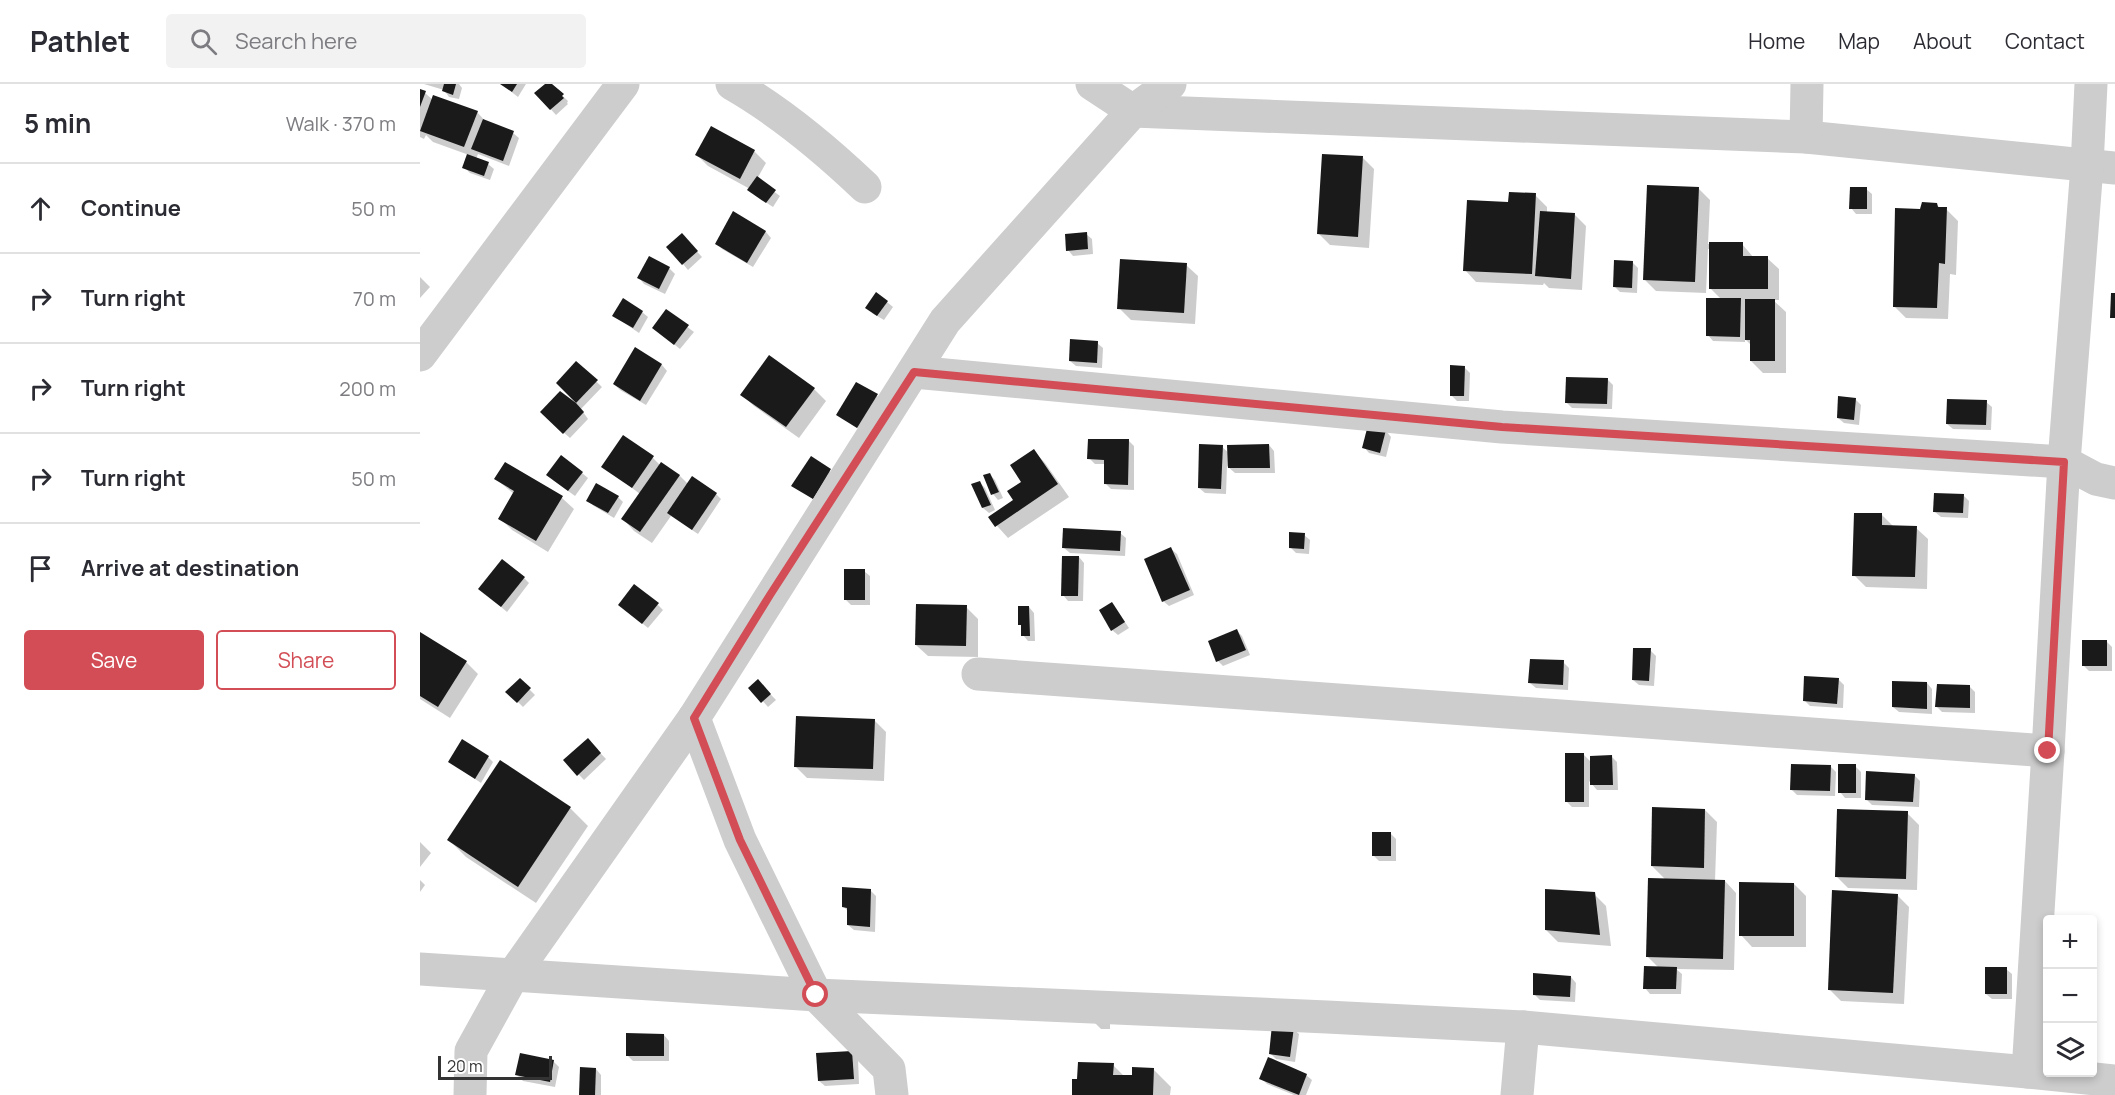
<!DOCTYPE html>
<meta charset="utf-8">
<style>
:root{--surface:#fff;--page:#f2f2f3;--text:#2b2b33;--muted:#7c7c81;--line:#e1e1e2;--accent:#d24d55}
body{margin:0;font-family:Manrope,sans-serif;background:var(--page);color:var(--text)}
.controls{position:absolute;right:18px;bottom:18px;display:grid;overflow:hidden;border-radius:6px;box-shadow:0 3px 9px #0003}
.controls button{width:54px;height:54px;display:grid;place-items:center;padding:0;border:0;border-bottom:2px solid var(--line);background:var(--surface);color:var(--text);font:30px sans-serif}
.scale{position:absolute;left:18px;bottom:15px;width:114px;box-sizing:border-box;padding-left:6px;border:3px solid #333;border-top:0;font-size:16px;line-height:21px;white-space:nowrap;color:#333;-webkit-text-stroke:4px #fff;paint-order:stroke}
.stop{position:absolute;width:18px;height:18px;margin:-14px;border:4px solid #d24d55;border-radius:50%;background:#fff}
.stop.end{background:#d24d55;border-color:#fff;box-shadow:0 2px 6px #0008}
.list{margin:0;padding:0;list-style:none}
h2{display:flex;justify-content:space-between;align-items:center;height:78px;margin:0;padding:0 24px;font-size:26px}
h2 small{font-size:20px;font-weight:400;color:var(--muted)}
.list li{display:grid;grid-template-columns:39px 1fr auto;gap:18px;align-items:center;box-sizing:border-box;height:90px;padding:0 24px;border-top:2px solid var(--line)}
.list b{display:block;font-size:22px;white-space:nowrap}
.list em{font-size:20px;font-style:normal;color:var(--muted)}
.actions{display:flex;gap:12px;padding:18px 24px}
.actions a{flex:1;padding:14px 0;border:2px solid var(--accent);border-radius:6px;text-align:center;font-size:21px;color:var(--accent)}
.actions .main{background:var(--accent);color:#fff}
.icon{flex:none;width:33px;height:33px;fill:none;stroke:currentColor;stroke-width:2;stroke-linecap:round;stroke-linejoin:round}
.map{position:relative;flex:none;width:1695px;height:1011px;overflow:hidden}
header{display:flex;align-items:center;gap:36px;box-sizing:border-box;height:84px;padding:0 30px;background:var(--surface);border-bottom:2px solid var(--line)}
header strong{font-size:28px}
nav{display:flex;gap:33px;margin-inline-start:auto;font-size:21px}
.search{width:420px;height:54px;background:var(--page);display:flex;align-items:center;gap:15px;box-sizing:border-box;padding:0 21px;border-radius:6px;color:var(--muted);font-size:22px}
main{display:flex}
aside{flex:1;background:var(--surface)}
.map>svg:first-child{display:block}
.shadow{fill:#0003}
.building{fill:#1a1a1a}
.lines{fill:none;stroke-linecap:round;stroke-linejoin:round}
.minor{stroke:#cdcdcd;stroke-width:33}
.route{stroke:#d24d55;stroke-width:8}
</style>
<header>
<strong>Pathlet</strong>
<div class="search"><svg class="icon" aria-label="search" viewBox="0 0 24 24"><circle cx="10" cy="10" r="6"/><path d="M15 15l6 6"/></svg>Search here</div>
<nav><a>Home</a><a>Map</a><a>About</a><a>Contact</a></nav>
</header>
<main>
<aside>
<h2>5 min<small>Walk · 370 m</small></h2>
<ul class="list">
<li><svg class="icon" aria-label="ahead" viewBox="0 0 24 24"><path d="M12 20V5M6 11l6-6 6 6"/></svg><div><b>Continue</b></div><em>50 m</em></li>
<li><svg class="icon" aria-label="right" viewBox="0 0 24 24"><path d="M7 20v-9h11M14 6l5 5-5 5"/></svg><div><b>Turn right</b></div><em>70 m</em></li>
<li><svg class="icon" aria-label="right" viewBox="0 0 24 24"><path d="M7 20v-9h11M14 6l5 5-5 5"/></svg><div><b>Turn right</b></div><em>200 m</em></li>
<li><svg class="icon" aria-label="right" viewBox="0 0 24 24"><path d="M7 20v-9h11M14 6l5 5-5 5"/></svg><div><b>Turn right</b></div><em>50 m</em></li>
<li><svg class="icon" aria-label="arrive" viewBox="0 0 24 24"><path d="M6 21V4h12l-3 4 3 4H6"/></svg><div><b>Arrive at destination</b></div></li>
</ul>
<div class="actions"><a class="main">Save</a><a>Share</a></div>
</aside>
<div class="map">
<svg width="1695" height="1011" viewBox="0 0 1695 1011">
<rect width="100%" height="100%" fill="#fff"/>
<g class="shadow">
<path d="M4 0H39L42 4 39 15 29 13 24 6Z"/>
<path d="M81 0H106L98 13Z"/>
<path d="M127 0H130L148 17 147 19 148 20 136 31 116 9Z"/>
<path d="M0 7 5 9 13 16 57 28 67 39 93 49 99 54 89 82 58 70 56 75 68 80 74 85 70 96 50 89 44 83 49 71 13 58 6 51 4 55 0 53Z"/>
<path d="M334 67 346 79 337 95 360 112 353 123 335 111 330 105 288 82 277 71Z"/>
<path d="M943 74 954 85 949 164 910 161 898 149Z"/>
<path d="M1278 104 1290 116 1288 160H1322L1334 174H1347L1359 185V216H1353L1366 228V289H1343L1331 277V261L1325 255V258L1293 257 1288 251 1302 216 1290 204 1291 165H1288L1286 209 1236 207 1225 196Z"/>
<path d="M1446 105 1452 110V130H1436L1431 124Z"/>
<path d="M1115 111 1127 123V129L1155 131 1166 142 1162 206 1129 204 1124 199 1123 201 1056 198 1045 186 1089 120Z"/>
<path d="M1516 120 1520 124 1526 125 1538 137 1536 191 1530 190 1528 235 1486 234 1474 222 1501 126Z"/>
<path d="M314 129 346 148 351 154 333 183 302 165 297 159Z"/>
<path d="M666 150 672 155 673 170 653 172 648 166Z"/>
<path d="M262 151 282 173 268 186 263 180Z"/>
<path d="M1212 178 1218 184 1217 209 1200 208 1194 202Z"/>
<path d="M766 181 778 192 775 240 711 236 699 224Z"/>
<path d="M249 184 255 190 245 210 224 200 219 194Z"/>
<path d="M0 193 10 203 0 214Z"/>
<path d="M467 218 473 223 464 236 452 229Z"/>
<path d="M246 227 274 248 260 265 234 244Z"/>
<path d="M222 228 228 233 219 249 194 232Z"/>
<path d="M677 259 683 264 682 284 656 282 650 277Z"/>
<path d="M216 266 242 281 247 287 226 321 200 306 194 300Z"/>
<path d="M157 279 182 303 161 325 168 335 150 354 127 334 140 308 156 319Z"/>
<path d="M1044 283 1050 289 1049 317H1037L1031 311Z"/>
<path d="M1187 295 1193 301 1192 325 1152 324 1147 319Z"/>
<path d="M437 300 457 312 463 317 443 348 418 330Z"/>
<path d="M394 305 406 317 379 354 334 322 322 311Z"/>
<path d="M1435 315 1441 321 1439 341 1424 339 1418 334Z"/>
<path d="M1566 318 1572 323 1571 346 1533 345 1527 340Z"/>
<path d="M966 347 971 353 966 373 949 369 944 363Z"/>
<path d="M708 356 714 362V406L691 405 686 400V380H675L669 374Z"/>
<path d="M849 361 854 367 855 389H815L807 382 806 410 785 409 779 404 802 363 809 369Z"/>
<path d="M614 367 625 379 649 413 588 454 570 434 595 416Z"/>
<path d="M233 374 240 381 242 380 260 392 268 400 296 410 301 415 278 450 251 432 232 459 214 447 203 435 220 410 183 382Z"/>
<path d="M391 374 416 392 399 419 373 401Z"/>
<path d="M85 380 142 414 154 425 128 468 92 446 80 434 94 410 76 395Z"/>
<path d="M162 389 168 394 155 412 133 396Z"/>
<path d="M570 391 575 396 583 414 578 416 573 410Z"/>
<path d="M559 398 565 404 575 426 569 429 563 424Z"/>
<path d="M1543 411 1549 417 1548 434 1521 433 1515 428Z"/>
<path d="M198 413 203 418 194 434 174 422 168 417Z"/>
<path d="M1462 431 1474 443 1496 444 1508 455 1507 505 1446 503 1434 491Z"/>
<path d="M700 449 706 454 705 472 650 469 644 464Z"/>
<path d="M884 451 890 456 889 470 876 469 870 463Z"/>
<path d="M751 465 757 470 774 511 749 522 743 517Z"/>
<path d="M659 473 664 479 663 517H648L643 511Z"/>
<path d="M444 487 450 492V521H431L425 515Z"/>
<path d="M104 494 109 499 87 528 66 510Z"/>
<path d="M692 519 709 544 698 551 692 546Z"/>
<path d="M238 521 243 526 228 544 206 526Z"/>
<path d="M546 523 558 535V573L508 572 496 561Z"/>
<path d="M609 523 614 529 615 557H608L603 551 602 543 600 540Z"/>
<path d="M817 547 822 552 830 571 803 582 798 577Z"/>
<path d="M0 550 46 578 58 590 30 634 0 615Z"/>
<path d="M1687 558 1692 563V587H1669L1663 581Z"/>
<path d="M1230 566 1236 572 1234 602 1219 601 1213 596Z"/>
<path d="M1143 578 1149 584 1148 606 1116 604 1110 599Z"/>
<path d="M100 596 115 611 103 623 88 608Z"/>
<path d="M1419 596 1424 601 1423 624 1390 622 1384 616Z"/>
<path d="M338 597 356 616 348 623 331 604Z"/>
<path d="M1507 599 1512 605V630L1479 628 1473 623Z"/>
<path d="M1550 603 1555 608V629L1522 628 1517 623Z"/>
<path d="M454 636 466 648 464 697 387 694 375 682Z"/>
<path d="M168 656 186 675 164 696 145 676Z"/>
<path d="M1163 670 1171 678 1191 672 1197 678 1198 706H1177L1169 697V723H1152L1147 718Z"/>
<path d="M68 673 73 678 61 699 30 678Z"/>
<path d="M81 678 151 725 168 742 116 819 46 773 29 756Z"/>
<path d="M1410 682 1416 688 1415 712 1377 711 1372 706Z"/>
<path d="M1435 682 1441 688V714H1425L1420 708Z"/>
<path d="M1494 691 1500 697 1499 723 1452 721 1446 715Z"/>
<path d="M1285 726 1297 738 1295 797H1305L1316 809 1314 886 1256 885 1262 890 1261 910H1230L1225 904 1239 884 1227 872 1246 796 1232 782Z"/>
<path d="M1487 729 1499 741 1497 806 1428 804 1417 793Z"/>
<path d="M971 750 976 755V777H959L954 772Z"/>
<path d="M0 758 11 769 0 783Z"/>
<path d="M0 796 5 801 0 808Z"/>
<path d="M1374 800 1386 812V863H1332L1321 851Z"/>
<path d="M450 806 456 812 455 848 434 846 428 841 429 828 423 822Z"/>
<path d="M1174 810 1186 822 1191 862 1138 858 1126 846Z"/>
<path d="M1477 811 1489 823 1484 920 1421 917 1409 905Z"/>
<path d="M1586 885 1592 890V915H1572L1566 910Z"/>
<path d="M1151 893 1156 899 1155 918 1120 916 1114 910Z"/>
<path d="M675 939H690V945H681Z"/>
<path d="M873 945 879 950 875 978 856 975 850 969Z"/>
<path d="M244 951 249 957V977H213L207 971Z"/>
<path d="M432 969 438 975 439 1000 405 1002 399 997Z"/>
<path d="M133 977 139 983 135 1003 103 997 97 991Z"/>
<path d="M693 981 705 993H713L733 985 751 1003 750 1011H653Z"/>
<path d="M176 985 181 991V1011H161Z"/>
<path d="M886 991 892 996 886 1011H874L847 1000 841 994Z"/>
</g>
<g class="building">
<path d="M24 0H36L33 11 22 7Z"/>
<path d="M80 0H97L92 8Z"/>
<path d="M125 0H132L144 10 142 12 144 14 130 26 114 9Z"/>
<path d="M0 5 6 7 0 23Z"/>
<path d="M13 11 58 27 44 63 0 47Z"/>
<path d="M63 35 94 47 83 77 51 65Z"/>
<path d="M291 42 335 66 320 95 275 71Z"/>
<path d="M47 70 69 78 64 92 42 84Z"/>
<path d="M902 70 943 72 938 153 897 150Z"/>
<path d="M337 92 356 106 346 119 327 106Z"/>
<path d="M1227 101 1279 103 1275 198 1223 196Z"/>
<path d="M1430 103H1447V125H1429Z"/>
<path d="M1089 108 1116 109 1112 190 1043 187 1047 116 1088 118Z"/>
<path d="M1502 118 1517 119 1518 123H1527L1525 180 1519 179 1517 224 1473 223 1475 124 1500 125Z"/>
<path d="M313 127 346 147 327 179 295 160Z"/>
<path d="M1120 127 1155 129 1151 195 1115 192Z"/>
<path d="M667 148 668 165 646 167 645 150Z"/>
<path d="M262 149 278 167 262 181 246 163Z"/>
<path d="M1289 158H1323V172H1348V205H1289Z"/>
<path d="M229 172 250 183 239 205 217 194Z"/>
<path d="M700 175 767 179 764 229 697 225Z"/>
<path d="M1194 176 1213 177 1212 204 1193 203Z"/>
<path d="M456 208 468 217 457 232 445 224Z"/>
<path d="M1691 209H1695V234H1690Z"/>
<path d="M203 214 223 227 213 244 192 232Z"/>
<path d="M1286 214H1321L1320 253 1286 252Z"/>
<path d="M1325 215H1355V277H1330V256H1325Z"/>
<path d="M246 225 269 241 254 261 232 244Z"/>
<path d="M650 255 678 257 677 279 649 277Z"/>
<path d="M215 263 242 280 220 317 193 300Z"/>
<path d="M349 271 395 304 366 343 320 311Z"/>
<path d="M156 277 178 296 156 319 136 299Z"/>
<path d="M1030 281 1045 282 1044 312H1030Z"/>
<path d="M1146 293 1188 294 1187 320 1145 319Z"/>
<path d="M436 298 458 310 437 344 416 331Z"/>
<path d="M140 307 156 319 164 328 143 350 120 328Z"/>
<path d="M1418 312 1436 314 1434 336 1417 334Z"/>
<path d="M1527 315 1567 316 1566 341 1526 340Z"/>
<path d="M948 341 966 346 960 369 942 364Z"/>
<path d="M203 351 234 372 212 404 181 383Z"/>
<path d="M668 355H709L708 401 684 400V376L667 375Z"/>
<path d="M779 360 803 361 801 405 778 404Z"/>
<path d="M849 360 850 384H808L807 361Z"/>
<path d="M614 365 638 400 575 443 568 433 593 416 587 407 601 398 590 381Z"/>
<path d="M141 371 163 388 148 407 126 391Z"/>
<path d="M391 372 411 385 393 415 371 402Z"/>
<path d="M85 378 143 412 116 457 78 435 94 407 74 395Z"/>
<path d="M241 378 260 391 220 448 201 435Z"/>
<path d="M570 389 579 408 571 411 563 391Z"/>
<path d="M272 392 297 409 272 446 247 429Z"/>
<path d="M560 397 571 421 562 424 551 400Z"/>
<path d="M176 399 199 412 188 429 166 417Z"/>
<path d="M1514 409 1544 410 1543 429 1513 428Z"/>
<path d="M1434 429H1462V441L1497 442 1495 493 1432 492Z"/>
<path d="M643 444 701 447 700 467 642 464Z"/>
<path d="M869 448 885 449 884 465 869 464Z"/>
<path d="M751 463 770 506 742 518 724 475Z"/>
<path d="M642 472H659L658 512H641Z"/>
<path d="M82 475 105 493 81 523 58 505Z"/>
<rect x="424" y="485" width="21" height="31"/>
<path d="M214 500 239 519 222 540 198 521Z"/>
<path d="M692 518 705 538 691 547 679 526Z"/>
<path d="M496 520 547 521 546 562 495 561Z"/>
<path d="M598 522H609L610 552H601V541H598Z"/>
<path d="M817 545 826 566 796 578 788 557Z"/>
<path d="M0 548 47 577 18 623 0 612Z"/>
<rect x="1662" y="556" width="25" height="26"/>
<path d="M1213 564H1231L1229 597 1212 596Z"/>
<path d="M1110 575 1144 576 1143 601 1108 599Z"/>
<path d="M1384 592 1419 594 1417 620 1383 617Z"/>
<path d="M100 594 111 604 97 619 85 608Z"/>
<path d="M338 595 351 610 341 619 328 604Z"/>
<path d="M1472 597 1507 598V625L1472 623Z"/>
<path d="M1517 600 1550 601V624L1515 623Z"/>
<path d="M376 632 455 635 453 685 374 683Z"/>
<path d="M168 654 181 669 157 692 143 676Z"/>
<path d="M42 655 69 672 55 695 28 678Z"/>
<rect x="1145" y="669" width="19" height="49"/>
<path d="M1192 671 1193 701H1170V672Z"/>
<path d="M80 676 151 723 98 803 27 756Z"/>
<path d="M1371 680 1411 681 1410 707 1370 706Z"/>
<rect x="1418" y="680" width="18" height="29"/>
<path d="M1446 687 1495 690 1493 718 1445 716Z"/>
<path d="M1232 723 1285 725 1284 784 1231 782Z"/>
<path d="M1417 725 1488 727 1486 795 1415 793Z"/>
<rect x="952" y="748" width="19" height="24"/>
<path d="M1228 794 1305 796 1303 875 1226 873Z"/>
<path d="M1319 798 1374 799V852H1319Z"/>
<path d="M422 803 451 805 450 843 427 841V824L422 823Z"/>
<path d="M1125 805 1175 808 1180 851 1125 846Z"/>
<path d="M1412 806 1478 810 1473 909 1408 906Z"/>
<path d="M1224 882 1257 883 1256 905H1223Z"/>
<rect x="1565" y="883" width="22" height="27"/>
<path d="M1113 889 1151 892 1150 913 1113 911Z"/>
<path d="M852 941 874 943 870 973 849 970Z"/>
<path d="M206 949 244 950V972H206Z"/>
<path d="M432 967 434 995 398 997 396 969Z"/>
<path d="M100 969 134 976 130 998 95 991Z"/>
<path d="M848 973 887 990 879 1011 839 995Z"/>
<path d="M658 978 694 979 693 991H712V983L734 984 733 1011H652V995H657Z"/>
<path d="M160 983 176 984 175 1011H159Z"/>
</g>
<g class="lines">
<g class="minor">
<path d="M312 0C361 28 404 64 445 103"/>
<path d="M672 0 713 27 1386 53 1695 84"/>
<path d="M1386 53 1387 0"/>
<path d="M0 271 203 0"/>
<path d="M494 288 1082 343 1644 378 1676 395 1695 399"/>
<path d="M558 590 1628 667"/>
<path d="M0 885 396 911 907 933 1103 943 1608 988 1695 997"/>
<path d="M1608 988 1628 667 1644 378 1667 82 1671 0"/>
<path d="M50 1011 51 967 93 891 274 634"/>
<path d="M472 1011 469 985 396 911 320 756 274 634 525 237 713 27 750 0"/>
<path d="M1097 1011 1103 943"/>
</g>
</g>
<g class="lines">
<path class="route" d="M396 911 320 756 274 634 350 511 494 288 1082 343 1644 378 1628 667"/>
</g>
</svg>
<div class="controls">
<button>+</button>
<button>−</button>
<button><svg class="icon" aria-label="layers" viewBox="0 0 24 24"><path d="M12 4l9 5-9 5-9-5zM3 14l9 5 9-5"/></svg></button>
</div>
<div class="scale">20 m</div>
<div class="stop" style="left:396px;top:911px"></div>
<div class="stop end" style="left:1628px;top:667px"></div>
</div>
</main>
